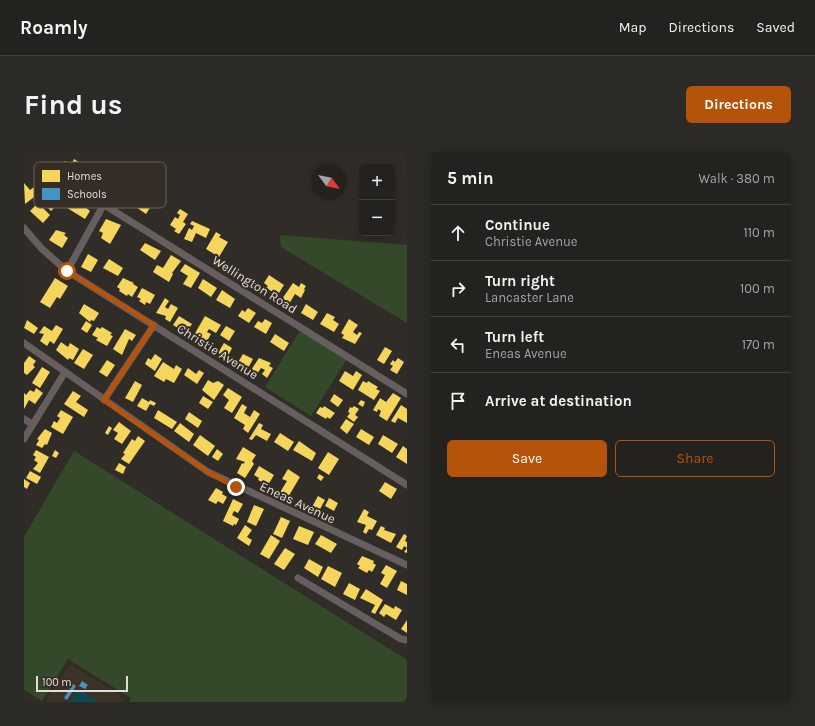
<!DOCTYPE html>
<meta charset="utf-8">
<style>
:root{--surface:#24221e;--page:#2c2a27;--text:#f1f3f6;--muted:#a3a4a4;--line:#413f3c;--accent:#b45309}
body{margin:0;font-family:Karla,sans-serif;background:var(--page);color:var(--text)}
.controls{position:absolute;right:12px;top:12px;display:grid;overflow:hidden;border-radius:6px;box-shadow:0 2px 10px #0003}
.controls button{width:36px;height:36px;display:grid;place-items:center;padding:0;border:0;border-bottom:1px solid var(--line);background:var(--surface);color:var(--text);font:20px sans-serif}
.compass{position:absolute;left:287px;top:12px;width:36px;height:36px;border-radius:50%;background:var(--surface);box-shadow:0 2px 10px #0003;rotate:122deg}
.scale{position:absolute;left:12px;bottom:10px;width:92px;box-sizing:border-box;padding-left:4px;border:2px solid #e2ddd8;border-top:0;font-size:11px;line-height:14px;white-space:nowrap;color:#e2ddd8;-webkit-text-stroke:3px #342d25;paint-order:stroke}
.stop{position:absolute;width:12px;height:12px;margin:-9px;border:3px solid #b45309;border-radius:50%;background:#fff}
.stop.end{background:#b45309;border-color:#fff;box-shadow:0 1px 4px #0008}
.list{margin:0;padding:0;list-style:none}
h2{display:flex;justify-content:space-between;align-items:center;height:52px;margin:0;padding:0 16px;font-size:17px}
h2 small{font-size:13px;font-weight:400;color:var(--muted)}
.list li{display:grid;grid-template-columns:26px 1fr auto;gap:12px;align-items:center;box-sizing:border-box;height:56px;padding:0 16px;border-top:1px solid var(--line)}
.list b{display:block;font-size:15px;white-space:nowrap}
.list p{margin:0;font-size:13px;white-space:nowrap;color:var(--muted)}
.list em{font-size:13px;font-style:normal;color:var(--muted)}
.actions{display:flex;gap:8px;padding:12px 16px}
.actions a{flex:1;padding:9px 0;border:1px solid var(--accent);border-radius:6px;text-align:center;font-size:14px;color:var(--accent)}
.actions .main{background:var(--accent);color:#fff}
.icon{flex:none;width:22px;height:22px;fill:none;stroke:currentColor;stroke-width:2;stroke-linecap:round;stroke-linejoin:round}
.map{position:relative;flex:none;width:383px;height:550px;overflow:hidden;border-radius:6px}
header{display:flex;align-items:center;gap:24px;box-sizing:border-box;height:56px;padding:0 20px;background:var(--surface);border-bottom:1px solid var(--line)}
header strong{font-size:19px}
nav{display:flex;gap:22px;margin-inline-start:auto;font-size:14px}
.intro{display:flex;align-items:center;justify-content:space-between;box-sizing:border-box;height:96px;padding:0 24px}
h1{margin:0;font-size:28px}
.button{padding:10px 18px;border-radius:6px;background:var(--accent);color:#fff;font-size:14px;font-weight:700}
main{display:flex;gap:24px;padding:0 24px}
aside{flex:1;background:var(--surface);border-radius:6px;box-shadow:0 2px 10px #0003}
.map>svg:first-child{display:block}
.built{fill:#3c3226}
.green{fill:#344929}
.water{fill:#0f464f}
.homes{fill:#f6d55c}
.schools{fill:#4393c3}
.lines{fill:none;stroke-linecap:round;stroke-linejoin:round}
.minor{stroke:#665e5f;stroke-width:7}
.route{stroke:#b45309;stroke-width:5}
.labels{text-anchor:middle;stroke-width:4;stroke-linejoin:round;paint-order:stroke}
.street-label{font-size:13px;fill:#e2ddd8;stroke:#342d25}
.key{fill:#342d25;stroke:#68625b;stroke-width:1}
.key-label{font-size:11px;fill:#e2ddd8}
</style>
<header>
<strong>Roamly</strong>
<nav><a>Map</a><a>Directions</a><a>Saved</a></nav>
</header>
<div class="intro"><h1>Find us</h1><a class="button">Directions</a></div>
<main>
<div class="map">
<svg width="383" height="550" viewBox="0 0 383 550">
<rect width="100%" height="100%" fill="#302d28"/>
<path class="built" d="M46 512 102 547 100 550H21Z"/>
<g class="green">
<path d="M256 83 383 93V171L257 95Z"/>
<path d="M277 177 323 207 287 264 241 235Z"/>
<path d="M50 299 383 508V550H105L107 546 44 507 18 549 0 538V385Z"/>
</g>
<path class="water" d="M54 537 74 549 73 550H46Z"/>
<g class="homes">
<path d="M50 7 59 13 51 24 43 19 40 23 34 19 41 9 47 13Z"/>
<path d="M0 31 6 38 10 35 14 42 1 52Z"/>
<path d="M119 39 127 44 122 51 127 54 122 62 109 53Z"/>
<path d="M52 40 57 43 55 50 66 59 61 67 40 54 48 41 50 42Z"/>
<path d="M19 42 32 54 27 59 15 47Z"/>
<path d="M14 51 26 63 19 71 6 59Z"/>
<path d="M156 57 164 62 159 70 162 72 155 82 150 79 152 77 146 73 151 65 154 67 156 63 153 61Z"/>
<path d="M82 67 97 73 86 92 77 86 79 81 75 79Z"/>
<path d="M168 69 186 77 182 86 172 81 168 90 160 87 165 76 168 78 170 74 166 72Z"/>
<path d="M32 78 42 81 40 83 44 86 38 96 25 88Z"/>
<path d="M192 80 197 83 195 85 204 90 195 105 182 97Z"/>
<path d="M121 91 137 99 131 108 116 98Z"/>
<path d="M64 102 74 108 67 120 57 115Z"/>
<path d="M147 103 157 109 148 121 149 122 145 130 129 120 133 113 139 116Z"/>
<path d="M85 107 99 116 94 124 79 116Z"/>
<path d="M161 112 176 121 167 136 159 132 164 124 156 119Z"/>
<path d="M245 123 260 133 255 141 251 138 249 140 242 136 244 134 240 131Z"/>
<path d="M31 126 44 134 36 147 33 145 26 156 16 150Z"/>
<path d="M99 126 110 131 109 132 114 135 108 145 104 142 103 144 95 139 96 137 93 135Z"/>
<path d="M179 127 193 136 187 145 174 136Z"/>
<path d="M269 131 275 135 277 131 282 134 280 137 281 138 277 146 271 142 265 152 258 147Z"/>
<path d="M118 136 131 143 126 152 122 150 121 153 115 149 117 147 113 145Z"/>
<path d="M198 138 211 147 206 156 192 148Z"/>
<path d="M141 146 145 149 141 155 144 157 147 152 154 156 146 170 141 167 142 164 132 161Z"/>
<path d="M60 152 75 161 70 169 67 168 66 170 55 161Z"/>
<path d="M282 152 294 160 289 168 277 161Z"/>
<path d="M224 156 232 161 225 171 214 164 218 158 221 160Z"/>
<path d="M303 161 311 165 309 168 315 172 310 180 296 172Z"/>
<path d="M155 164 168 172 162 181 149 173Z"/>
<path d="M181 164 197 173 192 181 185 177 183 180 187 182 182 191 170 183Z"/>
<path d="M241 167 248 171 242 182 230 175 234 169 238 171Z"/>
<path d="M325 167 334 173 329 180 333 183 335 180 338 181 331 192 318 186 320 183 317 181Z"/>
<path d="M3 168 14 176 10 182 0 176Z"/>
<path d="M62 169 68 173 63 181 57 177Z"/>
<path d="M32 173 39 177 30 192 26 189 23 194 16 189 20 182 15 181 20 174 28 179Z"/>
<path d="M202 174 211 179 205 189 196 183Z"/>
<path d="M73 175 76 177 78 175 88 181 86 183 89 184 83 194 72 188 74 186 68 183Z"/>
<path d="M101 177 112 183 108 189 105 187 98 203 89 197Z"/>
<path d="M251 182 265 191 260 199 246 190Z"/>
<path d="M37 190 44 195 46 191 55 197 49 208 45 206 44 208 32 198Z"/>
<path d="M200 191 208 196 203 206 194 201Z"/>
<path d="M361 195 368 199 360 212 353 208Z"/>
<path d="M59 197 69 203 60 217 50 211Z"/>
<path d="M131 202 138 207 131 219 121 212 124 206 127 208Z"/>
<path d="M219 202 229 207 223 218 213 212Z"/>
<path d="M5 204 12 209 9 213 11 215 3 223 0 221V211Z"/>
<path d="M235 206 247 211 245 214 249 216 243 226 238 222 241 218 237 216 233 222 227 218Z"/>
<path d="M374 206 380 210 373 222 366 218 369 214 366 212 369 208 371 210Z"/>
<path d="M83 208 91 213 83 225 75 220Z"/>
<path d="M139 210 150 217 152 213 158 217 150 231 142 227 140 230 130 224Z"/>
<path d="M18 215 26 220 16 236 8 231Z"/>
<path d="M164 216 172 222 175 218 180 221 173 232 160 223Z"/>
<path d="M321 219 329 224 332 219 338 223 329 238 315 229Z"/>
<path d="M184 228 189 231 194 229 200 233 190 248 178 238Z"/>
<path d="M111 229 118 233 109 250 101 246Z"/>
<path d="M339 229 343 231 344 229 354 235 352 237 356 239 350 248 334 238Z"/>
<path d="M12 236 19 241 11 252 5 248 0 257V241L2 243 6 238 10 240Z"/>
<path d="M204 236 218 245 208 261 200 256 205 248 199 243Z"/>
<path d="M49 239 57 244 52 250 64 258 60 265 40 252Z"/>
<path d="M369 241 377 246 363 269 355 264 357 259 354 257 353 260 349 258 356 246 362 250Z"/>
<path d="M310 242 319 248 314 255 306 249Z"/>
<path d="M179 244 189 250 184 257 175 251Z"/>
<path d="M118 246 125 250 126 248 132 251 130 254 126 252 122 259 113 254Z"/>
<path d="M337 248 341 250 339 255 334 252Z"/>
<path d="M218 252 223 255 220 261 226 265 230 258 236 262 224 281 219 277 221 273 210 266Z"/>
<path d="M377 253 383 257V271L374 266 371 271 367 269Z"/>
<path d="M300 254 311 261 306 267 303 265 302 267 292 261 296 255 299 256Z"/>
<path d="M330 254 335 257 331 263 334 265 330 270 323 265 326 261 324 260 326 255 328 256Z"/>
<path d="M37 258 49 265 39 282 27 275 30 269 33 271 36 266 33 264Z"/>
<path d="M134 258 153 270 148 277 130 266Z"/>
<path d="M165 260 178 269 174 276 161 267Z"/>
<path d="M322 267 330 272 323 282 316 276Z"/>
<path d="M95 270 107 279 98 292 90 287 94 281 89 278Z"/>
<path d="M156 271 170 282 165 290 150 279Z"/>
<path d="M235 271 239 273 237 277 247 282 243 289 232 283 228 288 225 287Z"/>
<path d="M85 274 88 276 84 283 81 281Z"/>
<path d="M21 277 28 281 23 293 21 292 18 296 12 293 15 288 13 287Z"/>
<path d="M337 277 350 285 345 293 332 285Z"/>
<path d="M256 281 270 290 264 299 250 290Z"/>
<path d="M176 283 191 294 184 304 169 293Z"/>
<path d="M359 283 374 292 368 301 354 292Z"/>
<path d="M114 284 121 289 105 312 97 307 101 302 99 301 108 287 111 289Z"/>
<path d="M275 289 292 301 288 309 269 298Z"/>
<path d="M379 294 383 297V312L372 305Z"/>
<path d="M219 295 232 303 228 309 230 312 221 326 213 321 218 311 219 312 221 310 212 307Z"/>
<path d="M193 297 199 302 194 309 188 305Z"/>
<path d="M12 298 25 305 16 321 9 317 14 311 10 308 12 305 9 303Z"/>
<path d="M31 298 35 301 32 306 28 304Z"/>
<path d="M304 300 315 307 305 323 294 316Z"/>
<path d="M95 311 102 315 99 322 91 318Z"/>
<path d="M235 314 250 323 244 333 234 328 235 326 230 323Z"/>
<path d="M264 317 276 325 263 347 255 342 263 329 258 327Z"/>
<path d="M6 319 17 325 13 332 2 326Z"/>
<path d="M295 322 300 325 297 329 293 326Z"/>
<path d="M0 327 6 331 3 337 0 335Z"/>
<path d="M361 330 373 337 367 347 355 339Z"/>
<path d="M192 336 199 340 198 342 203 345 199 352 194 349 192 352 184 348Z"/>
<path d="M294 344 301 348 295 359 288 355Z"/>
<path d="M305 346 314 351 310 359 301 354Z"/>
<path d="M209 347 219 352 214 361 210 359 208 363 215 367 212 373 210 372 209 374 199 369Z"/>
<path d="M230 353 240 357 232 374 223 370Z"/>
<path d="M340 357 345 360 343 364 353 369 348 378 345 377 342 382 339 380 342 373 333 370Z"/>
<path d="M257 365 266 369 258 386 249 382Z"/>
<path d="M221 373 228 378 223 385 228 388 225 394 213 386Z"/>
<path d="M275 374 290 380 284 393 269 387Z"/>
<path d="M357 374 361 376 360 378 372 382 367 391 352 383Z"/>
<path d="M380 382 383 384 381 389 383 390V401L380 400 383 396 380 394 378 398 372 395Z"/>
<path d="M247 383 256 389 245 407 236 402Z"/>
<path d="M297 383 313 392 307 401 291 392Z"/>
<path d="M261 396 271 402 260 418 250 412Z"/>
<path d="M338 404 350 409 349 411 352 413 348 420 345 418 343 421 334 416 336 414 333 412Z"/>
<path d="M285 407 299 415 294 425 280 416Z"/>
<path d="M362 413 373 419 363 436 356 432 361 423 357 421Z"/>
<path d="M304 414 318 421 311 435 297 427Z"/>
<path d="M377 429 383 432V443L373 438Z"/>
<path d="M325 431 336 437 331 448 319 442Z"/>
<path d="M342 437 359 448 351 462 347 460 351 453 336 446Z"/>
<path d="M361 452 370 457 371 454 378 458 372 468 362 462 360 465 355 461Z"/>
<path d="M383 468V481L377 477Z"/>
</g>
<g class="schools">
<path d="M58 529 64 533 61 537 55 534Z"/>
<path d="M49 532 52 534 43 548 40 546Z"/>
</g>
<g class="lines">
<g class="minor">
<path d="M66 44 383 242"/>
<path d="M0 76 18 97 43 119 383 333"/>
<path d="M43 119 80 52"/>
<path d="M0 191 184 320 383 413"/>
<path d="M80 248 130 173"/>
<path d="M0 267 8 272"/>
<path d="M0 287 41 220"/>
<path d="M274 426 377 487 383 488"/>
</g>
</g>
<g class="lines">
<path class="route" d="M43 119 130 173 80 248 184 320 212 335"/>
</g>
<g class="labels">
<g class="street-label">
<text transform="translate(231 132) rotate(32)" y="5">Wellington Road</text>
<text transform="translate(194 199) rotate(32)" y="5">Christie Avenue</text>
<text transform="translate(274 350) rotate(25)" y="5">Eneas Avenue</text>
</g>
</g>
<rect x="10" y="10" width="132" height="46" rx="6" class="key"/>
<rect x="18" y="18" width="18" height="12" fill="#f6d55c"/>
<rect x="18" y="36" width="18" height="12" fill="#4393c3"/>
<g class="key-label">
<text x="43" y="28">Homes</text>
<text x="43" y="46">Schools</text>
</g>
</svg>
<div class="controls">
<button>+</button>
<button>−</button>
</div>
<svg class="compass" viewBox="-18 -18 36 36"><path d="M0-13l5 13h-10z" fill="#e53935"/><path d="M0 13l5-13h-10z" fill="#a3a4a4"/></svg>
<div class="scale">100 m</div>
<div class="stop" style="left:43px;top:119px"></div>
<div class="stop end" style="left:212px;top:335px"></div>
</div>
<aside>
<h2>5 min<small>Walk · 380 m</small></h2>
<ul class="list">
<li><svg class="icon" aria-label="ahead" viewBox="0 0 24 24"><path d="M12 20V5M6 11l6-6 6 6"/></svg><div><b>Continue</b><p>Christie Avenue</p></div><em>110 m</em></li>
<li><svg class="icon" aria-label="right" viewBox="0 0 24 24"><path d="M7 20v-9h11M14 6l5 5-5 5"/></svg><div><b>Turn right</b><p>Lancaster Lane</p></div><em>100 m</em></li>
<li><svg class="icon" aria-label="left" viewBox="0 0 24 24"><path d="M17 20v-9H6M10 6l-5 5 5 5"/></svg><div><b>Turn left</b><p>Eneas Avenue</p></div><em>170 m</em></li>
<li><svg class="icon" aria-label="arrive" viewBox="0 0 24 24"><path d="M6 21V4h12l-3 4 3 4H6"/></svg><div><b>Arrive at destination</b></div></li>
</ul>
<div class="actions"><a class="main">Save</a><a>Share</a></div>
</aside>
</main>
